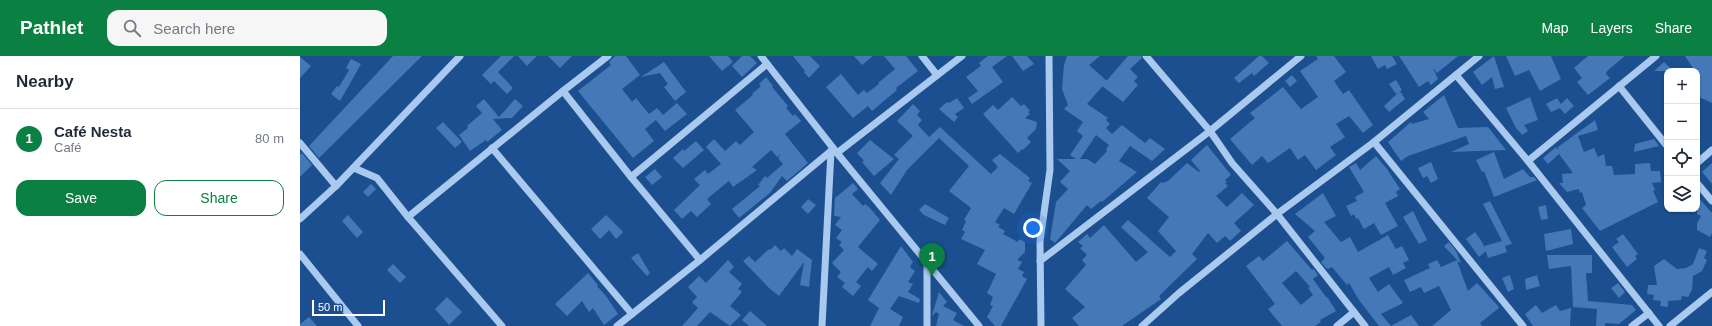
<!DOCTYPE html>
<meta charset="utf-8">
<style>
:root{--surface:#fff;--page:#f6f6f7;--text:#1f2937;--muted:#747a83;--line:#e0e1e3;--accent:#0b8043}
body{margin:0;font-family:Arial,sans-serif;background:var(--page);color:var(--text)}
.controls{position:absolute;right:12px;top:12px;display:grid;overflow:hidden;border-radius:8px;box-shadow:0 1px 3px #0004}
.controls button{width:36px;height:36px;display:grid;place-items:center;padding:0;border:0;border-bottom:1px solid var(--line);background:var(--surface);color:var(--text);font:20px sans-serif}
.scale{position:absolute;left:12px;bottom:10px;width:73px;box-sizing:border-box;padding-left:4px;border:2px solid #fff;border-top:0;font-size:11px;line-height:14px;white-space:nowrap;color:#fff;-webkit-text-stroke:3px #1b4f8f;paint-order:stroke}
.you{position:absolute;left:733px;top:172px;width:14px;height:14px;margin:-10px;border:3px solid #fff;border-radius:50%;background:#1a73e8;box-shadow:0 0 0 6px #1a73e833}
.badge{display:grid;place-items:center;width:26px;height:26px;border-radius:50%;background:var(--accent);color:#fff;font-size:13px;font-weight:700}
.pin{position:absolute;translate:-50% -33px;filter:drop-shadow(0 1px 2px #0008)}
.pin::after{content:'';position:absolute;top:21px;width:14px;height:12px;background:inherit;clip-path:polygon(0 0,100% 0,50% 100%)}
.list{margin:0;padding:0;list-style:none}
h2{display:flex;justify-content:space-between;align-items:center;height:52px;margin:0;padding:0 16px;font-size:17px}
h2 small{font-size:13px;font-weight:400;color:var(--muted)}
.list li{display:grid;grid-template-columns:26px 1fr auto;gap:12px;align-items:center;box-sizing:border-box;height:60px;padding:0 16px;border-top:1px solid var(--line)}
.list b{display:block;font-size:15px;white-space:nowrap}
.list p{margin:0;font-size:13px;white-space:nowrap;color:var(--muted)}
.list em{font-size:13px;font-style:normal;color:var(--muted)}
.actions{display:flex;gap:8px;padding:12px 16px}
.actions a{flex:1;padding:9px 0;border:1px solid var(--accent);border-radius:12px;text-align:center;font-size:14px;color:var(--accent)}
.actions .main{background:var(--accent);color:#fff}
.icon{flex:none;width:22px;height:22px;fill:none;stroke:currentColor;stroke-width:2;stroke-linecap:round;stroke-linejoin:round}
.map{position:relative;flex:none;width:1412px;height:270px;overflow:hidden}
header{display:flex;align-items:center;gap:24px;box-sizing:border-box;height:56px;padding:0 20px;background:var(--accent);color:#fff}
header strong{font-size:19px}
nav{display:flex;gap:22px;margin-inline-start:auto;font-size:14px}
.search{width:280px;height:36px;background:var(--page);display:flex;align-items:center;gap:10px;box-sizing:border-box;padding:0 14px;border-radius:12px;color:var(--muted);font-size:15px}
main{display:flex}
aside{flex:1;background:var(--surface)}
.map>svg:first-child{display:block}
.building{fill:#4478b7;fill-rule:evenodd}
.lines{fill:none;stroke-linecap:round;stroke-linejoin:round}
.minor{stroke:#a9c9ee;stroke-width:7}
</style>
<header>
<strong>Pathlet</strong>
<div class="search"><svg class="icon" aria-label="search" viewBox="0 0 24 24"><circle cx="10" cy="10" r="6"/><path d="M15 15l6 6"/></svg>Search here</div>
<nav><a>Map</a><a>Layers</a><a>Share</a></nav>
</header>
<main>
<aside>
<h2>Nearby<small></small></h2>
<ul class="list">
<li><span class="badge">1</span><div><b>Café Nesta</b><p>Café</p></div><em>80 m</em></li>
</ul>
<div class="actions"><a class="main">Save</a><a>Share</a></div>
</aside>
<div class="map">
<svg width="1412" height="270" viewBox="0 0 1412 270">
<rect width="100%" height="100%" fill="#1b4f8f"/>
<g class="building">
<path d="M93 0H122L19 102 9 90Z"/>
<path d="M201 0H214L198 16 213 32 207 38 194 25 191 28 182 19Z"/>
<path d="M218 0H237L227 10Z"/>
<path d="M248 0H272L260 12Z"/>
<path d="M315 0H326L340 19 322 33 332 46 336 42 349 58 357 52 363 59 377 47 387 58 365 75 356 64 345 73 354 85 333 102 278 35 311 9 309 6Z"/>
<path d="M409 0H428L433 6 422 15Z"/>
<path d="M442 0H450L457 7 442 21 432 10Z"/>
<path d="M493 0H510L520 10 509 22 504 16 505 15Z"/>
<path d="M554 0H573L562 9Z"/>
<path d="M584 0H606L618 15 596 32 597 34 572 55 568 50 553 62 526 31 541 18 558 39 564 34 567 37 579 28 578 27 595 13Z"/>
<path d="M688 0H707L692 11 703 26 672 48 668 42 678 35 666 21 681 10 679 7Z"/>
<path d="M712 0H727L734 8 723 15Z"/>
<path d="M767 0H800L789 9 807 25 787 48 808 62 806 64 810 68 806 72 812 78 822 69 845 87 850 82 865 93 852 105 830 90 819 105 837 116 802 146 801 145 791 153 787 149 755 187 750 183 756 146 768 133 760 126 770 115 757 103H776L770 99 783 80 777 75 783 66 764 53 768 49 762 33 764 9ZM796 79 809 89 806 93 807 95 795 108 787 103H780Z"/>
<path d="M828 0H841L842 2 830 13 838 21 834 25 838 29 823 46 802 30Z"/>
<path d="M959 0H962L969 7 954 20 952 17 939 27 934 22Z"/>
<path d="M1016 0H1034L1046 16 1034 25 1043 38 1049 34 1073 69 1063 77 1049 60 1036 68 1045 81 1030 91 1036 99 1016 114 1005 99 998 104 990 92 968 107 962 100 952 109 930 83 955 62 950 57 983 31 1001 53 1018 41 1000 15 1018 3Z"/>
<path d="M1071 0H1092L1097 8 1087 13 1085 9 1078 13Z"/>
<path d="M1099 0H1158L1137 17 1133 12 1138 23 1131 29 1128 25 1119 31Z"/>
<path d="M1194 0 1204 31 1195 33 1192 21 1182 29 1173 16Z"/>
<path d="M1206 0H1251L1261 23 1240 35 1229 14 1215 20Z"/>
<path d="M1288 0H1325L1307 15 1306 18 1310 22 1288 39 1277 26 1282 22 1274 12Z"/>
<path d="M1385 0H1412V47L1397 40V15H1395Z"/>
<path d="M0 1 11 10 0 22Z"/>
<path d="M51 3 61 8 40 45 31 38 37 30 39 31 49 14 46 12Z"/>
<path d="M364 6 386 36 375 45 364 31 368 28 360 17 341 21Z"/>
<path d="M1364 6 1373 15H1354Z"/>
<path d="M992 19 997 25 990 31 985 25Z"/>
<path d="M466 21 473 30 472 31 488 50 486 52 493 60 495 58 501 65 485 78 508 107 487 125 482 120 470 137 439 162 432 153 460 130 458 129 465 120 467 122 483 108 478 102 481 98 477 101 471 94 452 111 457 114 433 131 429 125 407 143 411 148 397 161 391 155 382 163 374 154 400 129 394 123 405 114 408 118 421 108 406 91 414 83 425 95 436 85 440 89 454 76 435 54 453 39 452 38 461 30 459 28Z"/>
<path d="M1096 24 1102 34 1096 38 1089 28Z"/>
<path d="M1100 35 1105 43 1089 56 1084 50Z"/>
<path d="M1144 39 1158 72 1188 71 1206 94 1151 96 1169 88 1166 80 1108 100 1101 105 1088 86 1111 66 1112 68 1129 63 1123 56Z"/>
<path d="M712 41 721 50 724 48 730 55 728 56 730 58 725 62 737 66 736 73 727 82 731 86 723 94 722 93 718 97 683 58 693 49 698 54Z"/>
<path d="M1230 41 1238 64 1224 69 1228 75 1222 79 1216 72 1206 52Z"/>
<path d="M657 42 664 52 655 58 658 61 654 66 639 53 647 46 649 47Z"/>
<path d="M1257 42 1261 48 1267 42 1274 50 1265 58 1260 52 1251 56 1246 48Z"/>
<path d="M184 43 199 61 215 43 223 50 212 62 193 63 202 74 187 86 186 84 170 95 159 79 168 72 167 70 182 57 176 50Z"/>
<path d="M613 48 620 55 617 59 622 64 618 69 629 81 640 71 691 118 698 111 692 104 700 98 730 122 728 125 732 127 714 158 704 152 695 166 700 169 698 171 705 175 703 178 718 186 719 183 725 186V196L717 204 722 206 718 213 724 216 722 220 727 223 701 270H695L687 261 693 250 690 249 693 241 687 237 696 218 677 208 685 194 661 183 665 176 662 174 666 165 664 164 671 152 649 135 669 110 639 82 607 114 591 139 580 127 599 103 594 99 613 80 597 65Z"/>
<path d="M1295 64 1298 74 1278 80 1284 96 1294 92 1298 101 1304 98 1306 110H1312L1314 119 1335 118V108L1350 107 1351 115H1360L1361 126 1352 127 1355 134 1353 135 1358 146 1300 175 1282 152 1286 149 1282 136 1280 137 1279 133 1267 136 1259 127H1263L1262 118 1273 117 1259 98 1248 108 1243 102 1256 91 1258 94V91Z"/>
<path d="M143 66 162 86 155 92 136 72Z"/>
<path d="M1354 83 1359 90 1334 96 1335 88Z"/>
<path d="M570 84 594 103 574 120 562 106 564 105 557 97Z"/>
<path d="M396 85 404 94 383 112 373 102 383 93 384 95Z"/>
<path d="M907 89 931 119 925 124 927 126 925 127 928 130 916 140 927 151 942 137 954 149 934 167 941 175 930 185 925 180 917 187 908 177 892 198 897 203 859 240 861 243 822 270H779L772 262 785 251 765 233 786 209 782 204 787 199 780 192 783 190 778 186 787 178 790 182 804 169 836 206 848 196 821 171 828 164 870 201 876 195 858 175 869 161 847 142 861 126 862 127 868 125 887 107 899 116 900 115 891 104Z"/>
<path d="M1194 96 1204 123 1223 113 1230 121H1234L1237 124 1194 141 1184 115 1182 116 1176 104Z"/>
<path d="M2 97 12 109 0 121V99Z"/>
<path d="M1076 100 1087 113 1100 133 1096 136 1098 140 1085 147 1098 170 1081 179 1074 167 1064 173 1058 162 1056 163 1054 158 1051 160 1046 150 1057 145 1055 141 1064 136 1049 111 1056 107 1060 114Z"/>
<path d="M1131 106 1138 123 1131 127 1127 120 1123 122 1118 112Z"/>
<path d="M1412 107V128L1402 116Z"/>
<path d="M355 113 362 121 352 129 345 121Z"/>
<path d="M553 127 558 133 552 138 563 150 565 148 570 152 580 164 558 191 578 208 572 215 568 211 556 226 561 230 553 240 542 231 545 227 537 221 541 216 532 207 544 194 539 189 542 186 536 182 542 174 535 169 541 161 534 160 535 142Z"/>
<path d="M71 128 76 133 68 141 63 136Z"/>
<path d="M1023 137 1036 160 1024 166 1041 186 1050 181 1058 196 1088 179 1096 193 1102 190 1109 204 1103 207 1106 212 1093 219 1089 211 1069 222 1078 236 1089 228 1103 247 1081 258 1091 270 1111 259 1119 270H1079L1059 244 1049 227 1047 229 1032 211 1028 213 1026 212 1021 206 1025 202 1008 181 1015 175 995 158Z"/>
<path d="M1397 140 1412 157V177L1410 181 1397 174V167L1401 160 1397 158Z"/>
<path d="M508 143 516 149 508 158 501 151Z"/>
<path d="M1190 145 1212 188 1205 190 1207 196 1188 202 1184 190 1202 185 1183 148Z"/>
<path d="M625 148 649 162 645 169 624 159 619 154Z"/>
<path d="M1246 149 1248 163 1241 164 1238 151Z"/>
<path d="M1113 155 1127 184 1119 188 1103 161Z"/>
<path d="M48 159 63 176 57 182 42 165Z"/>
<path d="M306 159 323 176 316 183 309 174 300 183 291 173Z"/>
<path d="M1271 173 1273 188 1246 195 1244 178Z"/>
<path d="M1175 176 1182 186 1186 195 1179 201 1166 183Z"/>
<path d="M1323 178 1338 198 1335 200 1337 203 1327 211 1312 191 1319 186 1316 183Z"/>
<path d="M987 185 1012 214 1014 213 1018 219 1013 223 1026 241 1028 242 1036 255 1020 264 1021 266 1015 270H982L968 253 975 248 946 210 959 200 963 205ZM996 215 1010 231 1008 232 1013 239 1001 249 982 227Z"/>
<path d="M1149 186 1156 195 1161 207 1157 205 1168 235 1177 227 1198 250 1199 252 1180 267 1182 270H1132L1151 254 1139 230 1124 237 1121 231 1110 236 1104 224 1130 212 1128 208 1137 204 1141 211 1157 204 1144 190Z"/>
<path d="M475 189 481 195 484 192 492 200 497 193 512 204 509 231 500 229 504 206 479 240 470 233 443 205 449 200 455 206 469 193 470 194Z"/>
<path d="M601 190 613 206 610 211 615 215 608 226 613 228 608 236 620 243 619 247 599 240 590 253 603 261 599 270H570L579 252 568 244Z"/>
<path d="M1399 192 1407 195 1404 202 1407 204 1402 215 1393 220 1392 234 1388 241 1382 240 1381 244 1368 245V251L1360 250 1361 245 1353 244 1354 239 1347 238 1348 229H1357L1354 210 1364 203 1377 213 1386 212 1393 208Z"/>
<path d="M338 197 350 217 347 220 331 202Z"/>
<path d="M1247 199H1292V217H1286L1288 245 1332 249 1336 254 1319 268 1305 267V270H1296L1297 253 1273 251 1271 210 1249 213Z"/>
<path d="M428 204 434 211 429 216 442 228 438 233 442 236 430 250 441 259 430 270 410 256 397 270H382L398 252 392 246 397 241 388 231 399 220 406 227Z"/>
<path d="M93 208 106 221 100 227 87 214Z"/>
<path d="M288 217 298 229 297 230 306 240 318 258 304 269 293 252 289 256 282 245 267 260 255 248Z"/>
<path d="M1210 219 1214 233 1208 236 1202 222Z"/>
<path d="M1237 219 1240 230 1226 234 1225 223Z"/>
<path d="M1318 227 1325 236 1319 242 1311 232Z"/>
<path d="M639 236 647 246 643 250 657 257 653 264 664 270H636L639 258 636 256 632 260V259Z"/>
<path d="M147 241 162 256 149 269 135 253Z"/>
<path d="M1236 249 1242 257 1256 249 1260 255 1271 252 1270 270H1233L1225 258Z"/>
<path d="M450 255 467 270H449L442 264Z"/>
<path d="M9 261 17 270H0V268Z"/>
</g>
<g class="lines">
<g class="minor">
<path d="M461 0 537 97 679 270"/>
<path d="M622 0 637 19"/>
<path d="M846 0 910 75 932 107 977 158 1065 270"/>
<path d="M1156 19 1228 105 1359 270"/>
<path d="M1319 30 1367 90"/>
<path d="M263 35 331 121 400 204"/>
<path d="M1074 86 1223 270"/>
<path d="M0 87 36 130"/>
<path d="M192 92 332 258"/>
<path d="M1228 105 1356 0"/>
<path d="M1397 107 1412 94"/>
<path d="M54 112 77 122 108 161 202 270"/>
<path d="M331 121 467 8"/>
<path d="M1397 127 1412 145"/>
<path d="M108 161 263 35 308 0"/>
<path d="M0 163 36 130 160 0"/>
<path d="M0 198 58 270"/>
<path d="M740 205 910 75 1001 0"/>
<path d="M317 270 400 204 531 95 537 97 662 0"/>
<path d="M522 270 531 95"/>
<path d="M627 270V207"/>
<path d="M741 270 740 185 750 114 749 0"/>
<path d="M842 270 879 237 977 158 1074 86 1179 0"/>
<path d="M1037 270 1054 256"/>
<path d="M1332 270 1349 257"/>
<path d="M1370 270 1412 236"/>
</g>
</g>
</svg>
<div class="controls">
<button>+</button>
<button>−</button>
<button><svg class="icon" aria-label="locate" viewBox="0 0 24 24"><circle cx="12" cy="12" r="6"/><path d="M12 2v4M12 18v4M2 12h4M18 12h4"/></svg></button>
<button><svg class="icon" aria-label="layers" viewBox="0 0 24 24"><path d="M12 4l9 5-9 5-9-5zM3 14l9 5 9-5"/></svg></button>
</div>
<div class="scale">50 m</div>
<div class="you"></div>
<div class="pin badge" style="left:632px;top:220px">1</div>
</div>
</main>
